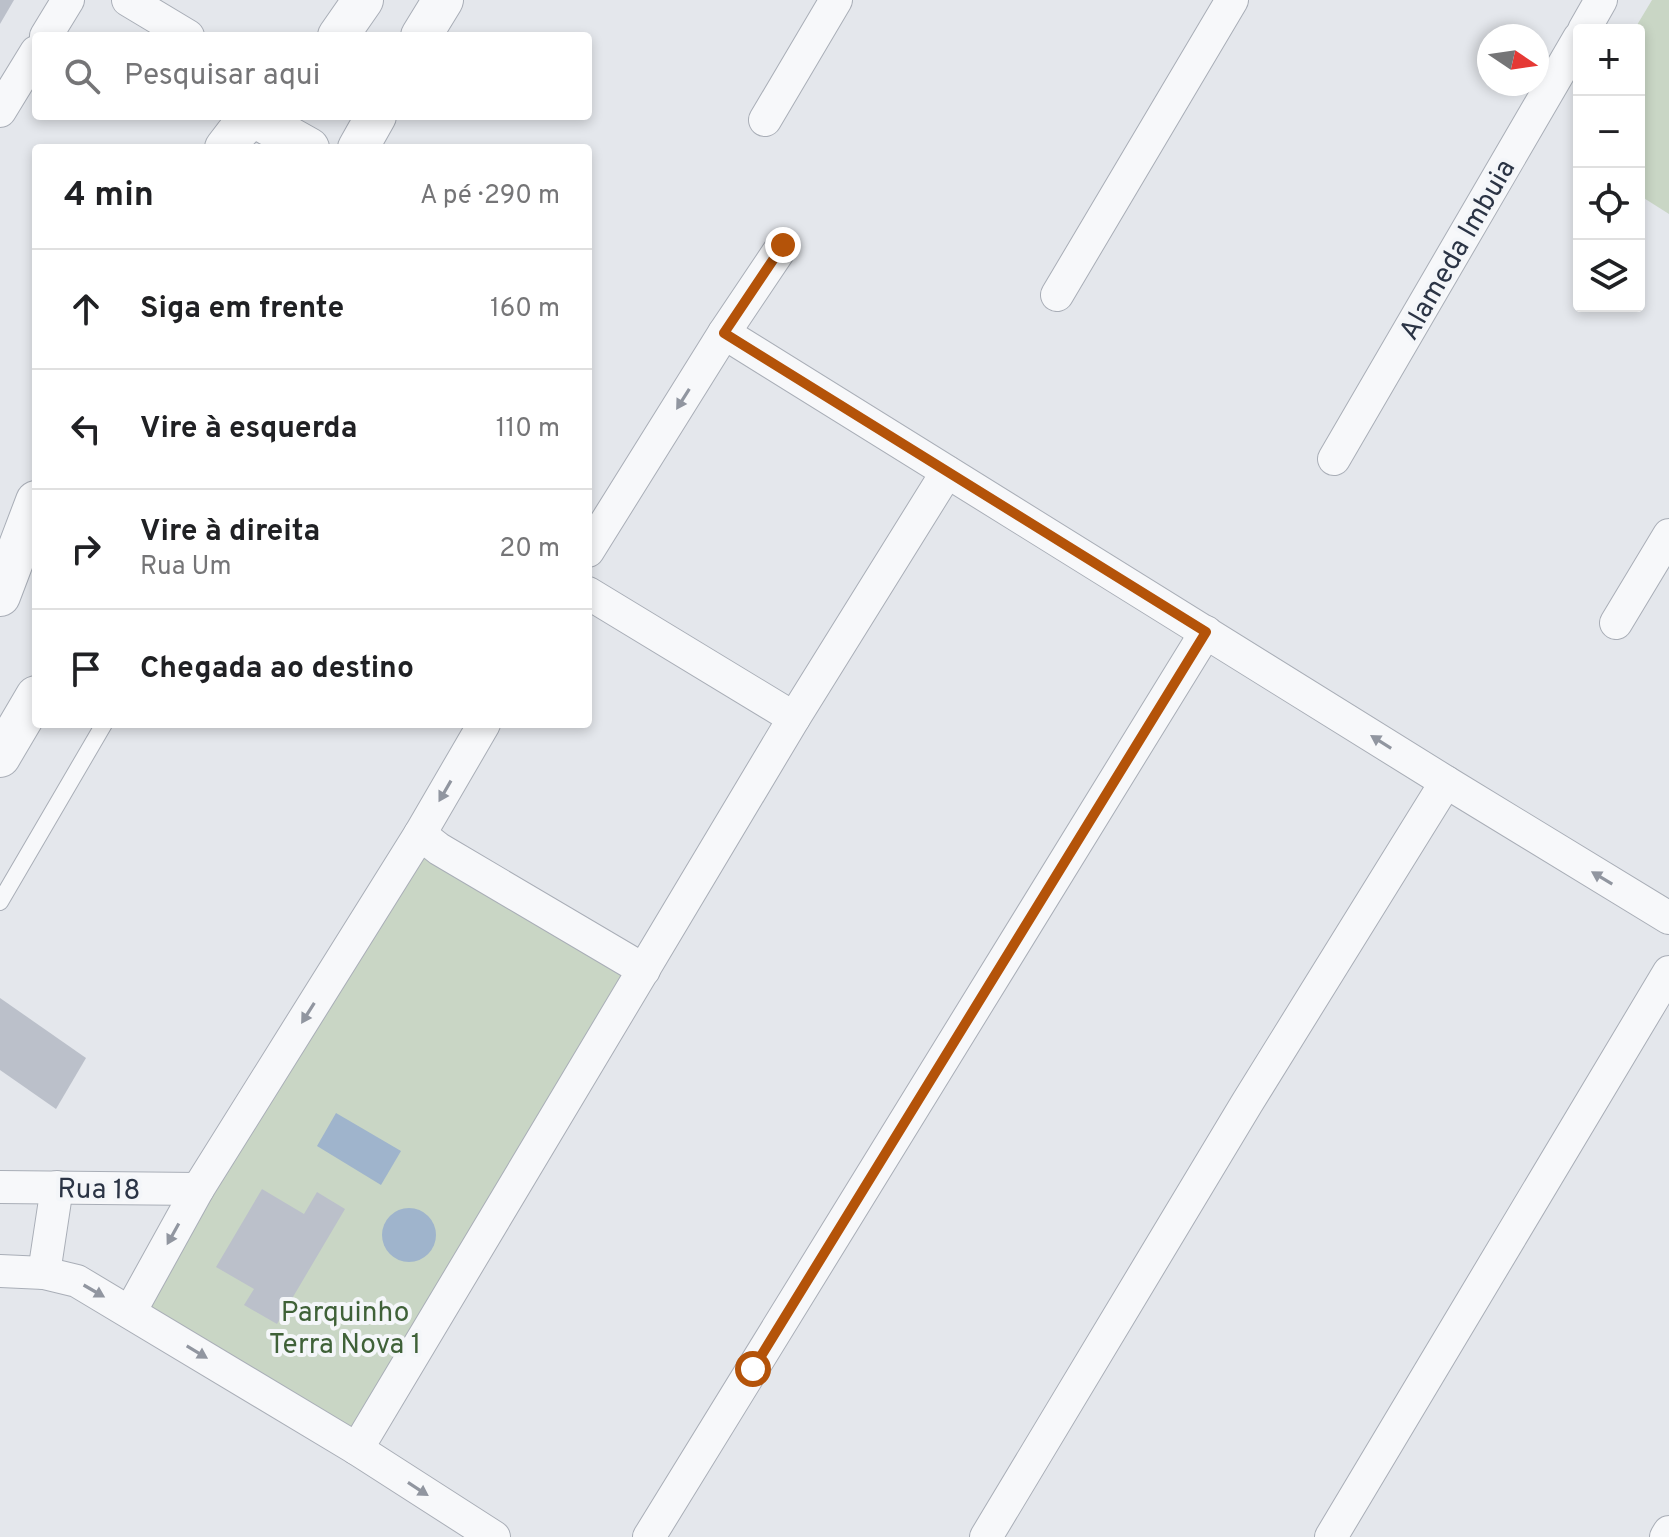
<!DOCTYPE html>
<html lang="pt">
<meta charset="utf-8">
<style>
:root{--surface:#fff;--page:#f6f6f6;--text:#202124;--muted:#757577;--line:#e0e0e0}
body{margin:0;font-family:Overpass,sans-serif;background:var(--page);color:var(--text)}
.controls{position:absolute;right:24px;top:24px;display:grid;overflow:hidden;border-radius:8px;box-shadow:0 4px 12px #0003}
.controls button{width:72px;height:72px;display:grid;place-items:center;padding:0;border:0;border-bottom:2px solid var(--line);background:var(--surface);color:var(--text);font:40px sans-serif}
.compass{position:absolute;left:1477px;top:24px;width:72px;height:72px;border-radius:50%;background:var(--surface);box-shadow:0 4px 12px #0003;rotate:103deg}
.stop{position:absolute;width:24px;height:24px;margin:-18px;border:6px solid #b45309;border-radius:50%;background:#fff}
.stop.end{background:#b45309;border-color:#fff;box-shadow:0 2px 8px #0008}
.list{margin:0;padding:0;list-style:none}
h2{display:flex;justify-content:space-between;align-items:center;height:104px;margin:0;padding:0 32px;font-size:34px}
h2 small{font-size:26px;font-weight:400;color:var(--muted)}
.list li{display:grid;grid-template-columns:52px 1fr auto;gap:24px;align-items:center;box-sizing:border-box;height:120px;padding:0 32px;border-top:2px solid var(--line)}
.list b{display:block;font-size:30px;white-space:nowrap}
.list p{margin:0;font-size:26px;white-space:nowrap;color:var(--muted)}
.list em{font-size:26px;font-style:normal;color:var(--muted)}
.icon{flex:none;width:44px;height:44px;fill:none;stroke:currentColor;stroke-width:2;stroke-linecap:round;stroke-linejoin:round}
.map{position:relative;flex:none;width:1669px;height:1537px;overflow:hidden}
.search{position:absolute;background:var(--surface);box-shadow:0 4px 12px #0003;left:32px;top:32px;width:560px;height:88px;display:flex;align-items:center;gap:20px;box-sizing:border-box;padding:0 28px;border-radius:8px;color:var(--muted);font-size:30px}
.panel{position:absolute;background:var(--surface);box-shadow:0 4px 12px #0003;left:32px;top:144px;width:560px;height:584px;border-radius:8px}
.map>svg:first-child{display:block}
.green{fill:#c9d6c5}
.water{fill:#9fb4cc}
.building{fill:#bbc0ca}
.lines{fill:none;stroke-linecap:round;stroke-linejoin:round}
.service-casing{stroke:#a9aeb7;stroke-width:18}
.minor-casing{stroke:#a9aeb7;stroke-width:34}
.tertiary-casing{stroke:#a9aeb7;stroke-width:42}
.service{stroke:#f7f8fa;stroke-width:16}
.minor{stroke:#f7f8fa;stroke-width:32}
.tertiary{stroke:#f7f8fa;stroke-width:40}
.oneway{fill:#9196a0}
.route{stroke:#b45309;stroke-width:10}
.labels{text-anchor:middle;stroke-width:8;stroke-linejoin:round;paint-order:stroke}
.street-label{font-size:28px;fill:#2b3445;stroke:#f4f6f9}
.park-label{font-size:28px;fill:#3f6138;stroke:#f4f6f9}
</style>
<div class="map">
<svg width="1669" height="1537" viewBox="0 0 1669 1537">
<rect width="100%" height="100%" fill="#e4e7ec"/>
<g class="green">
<path d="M1652 0H1669V214L1639 195V30H1634Z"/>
<path d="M420 834 644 970 357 1449 130 1312Z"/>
</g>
<g class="water">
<path d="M336 1113 401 1151 381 1185 317 1146Z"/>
<circle cx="409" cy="1235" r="27"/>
</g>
<g class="building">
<path d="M0 0H14L0 24Z"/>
<path d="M0 998 86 1058 56 1109 0 1070Z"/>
<path d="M262 1189 304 1214 317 1192 345 1209 277 1324 244 1305 254 1289 216 1267Z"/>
</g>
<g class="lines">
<defs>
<path id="service" d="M0 902 104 724"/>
<g id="minor">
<path d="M128 0 188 36"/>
<path d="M1584 30 1601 0"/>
<path d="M46 36 68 0"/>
<path d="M0 111 36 52"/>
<path d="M765 120 836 0"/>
<path d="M1057 295 1232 0"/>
<path d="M724 333 1446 782 1669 918"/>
<path d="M1334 459 1579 38"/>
<path d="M588 551 724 333 783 245"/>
<path d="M588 593 794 718"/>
<path d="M1616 623 1669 535"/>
<path d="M420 834 439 849 644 970"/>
<path d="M0 1187 198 1189"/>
<path d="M0 1271 44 1273 77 1281 357 1449 494 1537"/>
<path d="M44 1273 57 1187"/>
<path d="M130 1312 198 1189 420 834 484 724"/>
<path d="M357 1449 794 718 947 472"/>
<path d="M649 1537 1206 632"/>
<path d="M986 1537 1247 1103 1446 782"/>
<path d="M1331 1537 1669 972"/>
<path d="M1666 1537 1669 1532"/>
</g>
<g id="tertiary">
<path d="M338 36 363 0"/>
<path d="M421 36 443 0"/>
<path d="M252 116 309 148"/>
<path d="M225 148 238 131 253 116"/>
<path d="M358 148 376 116"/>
<path d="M0 596 36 501"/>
<path d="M0 757 36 696"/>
</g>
</defs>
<use href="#service" class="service-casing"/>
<use href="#minor" class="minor-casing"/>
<use href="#tertiary" class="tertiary-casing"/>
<use href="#service" class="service"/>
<use href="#minor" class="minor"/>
<use href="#tertiary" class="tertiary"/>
</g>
<defs><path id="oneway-solid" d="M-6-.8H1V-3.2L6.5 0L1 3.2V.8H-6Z" transform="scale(2)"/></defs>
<g class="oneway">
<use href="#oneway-solid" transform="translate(683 399) rotate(122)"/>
<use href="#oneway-solid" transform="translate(1381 742) rotate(-148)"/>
<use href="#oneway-solid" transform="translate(445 791) rotate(120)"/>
<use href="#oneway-solid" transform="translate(1602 878) rotate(-149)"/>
<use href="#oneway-solid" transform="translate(308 1013) rotate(122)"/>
<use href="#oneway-solid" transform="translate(173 1234) rotate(119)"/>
<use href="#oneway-solid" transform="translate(94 1291) rotate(30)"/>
<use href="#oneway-solid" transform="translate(197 1352) rotate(31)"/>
<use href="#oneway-solid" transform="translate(418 1489) rotate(33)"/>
</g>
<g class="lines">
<path class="route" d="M753 1369 1206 632 724 333 783 245"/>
</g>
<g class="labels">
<g class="street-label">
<text transform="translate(1456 249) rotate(-60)" y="10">Alameda Imbuia</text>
<text transform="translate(99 1188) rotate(1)" y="10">Rua 18</text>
</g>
<g class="park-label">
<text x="345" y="1321">Parquinho<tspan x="345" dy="32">Terra Nova 1</tspan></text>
</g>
</g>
</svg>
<div class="controls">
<button>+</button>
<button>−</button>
<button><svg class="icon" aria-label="locate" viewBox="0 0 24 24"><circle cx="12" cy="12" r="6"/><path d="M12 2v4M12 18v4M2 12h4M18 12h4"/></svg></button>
<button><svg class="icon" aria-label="layers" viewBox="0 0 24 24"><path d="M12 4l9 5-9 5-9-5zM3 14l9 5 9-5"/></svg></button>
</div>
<svg class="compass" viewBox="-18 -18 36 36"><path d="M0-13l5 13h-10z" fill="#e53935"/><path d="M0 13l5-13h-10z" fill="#757577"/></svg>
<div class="stop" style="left:753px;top:1369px"></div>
<div class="stop end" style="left:783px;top:245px"></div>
<div class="search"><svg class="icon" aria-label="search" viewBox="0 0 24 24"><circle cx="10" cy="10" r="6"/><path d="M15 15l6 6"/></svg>Pesquisar aqui</div>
<section class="panel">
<h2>4 min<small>A pé · 290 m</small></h2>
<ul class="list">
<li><svg class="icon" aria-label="ahead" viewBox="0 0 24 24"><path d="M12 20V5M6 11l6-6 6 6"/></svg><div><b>Siga em frente</b></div><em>160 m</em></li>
<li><svg class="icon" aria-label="left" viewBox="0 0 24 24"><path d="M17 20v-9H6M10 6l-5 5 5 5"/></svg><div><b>Vire à esquerda</b></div><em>110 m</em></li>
<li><svg class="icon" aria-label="right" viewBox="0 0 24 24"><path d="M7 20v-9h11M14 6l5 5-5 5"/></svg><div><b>Vire à direita</b><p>Rua Um</p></div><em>20 m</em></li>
<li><svg class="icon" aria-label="arrive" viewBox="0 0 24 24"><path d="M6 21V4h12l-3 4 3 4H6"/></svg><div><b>Chegada ao destino</b></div></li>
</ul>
</section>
</div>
